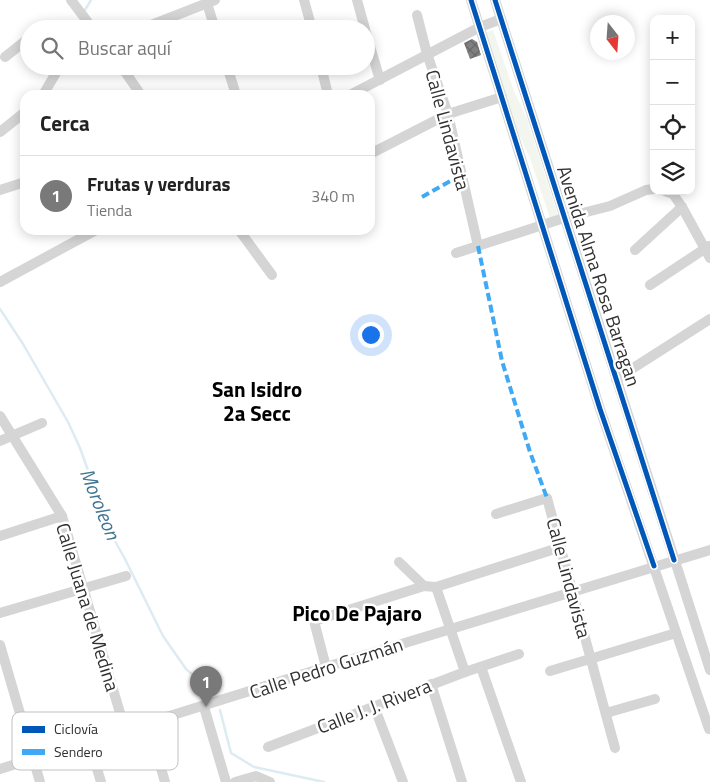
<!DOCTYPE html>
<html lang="es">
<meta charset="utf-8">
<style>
:root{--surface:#fff;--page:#f2f2f2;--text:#222;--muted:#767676;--line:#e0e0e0;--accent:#797979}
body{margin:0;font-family:"Titillium Web",sans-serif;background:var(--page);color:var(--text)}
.controls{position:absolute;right:15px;top:15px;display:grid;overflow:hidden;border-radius:10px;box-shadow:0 2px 12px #0003}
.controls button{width:45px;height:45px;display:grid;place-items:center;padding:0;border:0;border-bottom:1px solid var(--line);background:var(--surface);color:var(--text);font:25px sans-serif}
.compass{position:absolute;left:590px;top:15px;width:45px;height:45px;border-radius:50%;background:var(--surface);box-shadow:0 2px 12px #0003;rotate:163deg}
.you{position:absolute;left:370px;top:334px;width:18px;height:18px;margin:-12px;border:4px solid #fff;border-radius:50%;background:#1a73e8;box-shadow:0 0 0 8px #1a73e833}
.badge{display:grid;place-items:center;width:32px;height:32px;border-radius:50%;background:var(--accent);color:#fff;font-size:16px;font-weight:700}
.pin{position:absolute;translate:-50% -41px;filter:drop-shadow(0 1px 2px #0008)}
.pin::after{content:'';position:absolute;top:26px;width:18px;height:15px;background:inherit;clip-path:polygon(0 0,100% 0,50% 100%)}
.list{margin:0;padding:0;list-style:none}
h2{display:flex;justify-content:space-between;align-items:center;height:65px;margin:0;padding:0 20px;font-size:21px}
h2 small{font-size:16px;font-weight:400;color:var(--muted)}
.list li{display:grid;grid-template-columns:32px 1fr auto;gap:15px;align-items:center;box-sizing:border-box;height:80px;padding:0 20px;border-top:1px solid var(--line)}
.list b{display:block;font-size:19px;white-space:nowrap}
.list p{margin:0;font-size:16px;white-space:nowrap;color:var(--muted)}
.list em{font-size:16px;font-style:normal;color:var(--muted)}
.icon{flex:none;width:28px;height:28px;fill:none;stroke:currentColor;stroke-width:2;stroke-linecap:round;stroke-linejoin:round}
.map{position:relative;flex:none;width:710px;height:782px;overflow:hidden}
.search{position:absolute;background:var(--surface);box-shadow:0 2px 12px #0003;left:20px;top:20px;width:355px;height:55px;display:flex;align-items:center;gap:12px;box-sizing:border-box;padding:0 18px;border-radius:28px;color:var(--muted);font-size:19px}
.panel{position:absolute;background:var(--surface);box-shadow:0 2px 12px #0003;left:20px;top:90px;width:355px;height:145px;border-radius:15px}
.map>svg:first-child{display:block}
.green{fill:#f2f6ee}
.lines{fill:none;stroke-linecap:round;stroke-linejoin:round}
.stream{stroke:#ddebf2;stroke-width:2.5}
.building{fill:url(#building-cross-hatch)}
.minor{stroke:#d5d5d5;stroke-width:10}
.quiet{stroke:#3fa9f5;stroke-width:4;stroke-dasharray:8 4;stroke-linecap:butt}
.cycleway-casing{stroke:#fff;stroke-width:8}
.cycleway{stroke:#0057b8;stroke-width:5}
.labels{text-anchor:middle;stroke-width:5;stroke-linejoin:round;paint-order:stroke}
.street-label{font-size:19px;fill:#313131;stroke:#fff}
.water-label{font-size:20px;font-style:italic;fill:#407693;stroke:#fff}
.quarter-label{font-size:21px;font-weight:bold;fill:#000;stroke:#fff}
.key{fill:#fff;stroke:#c1c1c1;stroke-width:1}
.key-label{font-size:14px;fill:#313131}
</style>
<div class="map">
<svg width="710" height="782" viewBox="0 0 710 782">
<defs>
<pattern id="building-cross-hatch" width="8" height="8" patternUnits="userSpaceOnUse" patternTransform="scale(1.25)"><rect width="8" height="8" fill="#808080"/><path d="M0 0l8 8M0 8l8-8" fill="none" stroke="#696969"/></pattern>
</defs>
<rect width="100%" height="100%" fill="#fff"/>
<path class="green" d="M493 30 514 91 527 119 558 215 550 218 530 158 518 133 485 33Z"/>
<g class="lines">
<g class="stream">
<path d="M85 10 91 0"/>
<path d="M0 309 23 344 68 422 80 448 110 532 125 559 163 636 186 669 210 690"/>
<path d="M220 710 231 753 254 767 324 782"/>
</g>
</g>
<path class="building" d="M472 39 477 42 481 55 470 59 464 43Z"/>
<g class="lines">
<g class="minor">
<path d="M71 0 93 29"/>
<path d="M206 0 215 29"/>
<path d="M304 0 312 29"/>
<path d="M357 0 365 29"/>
<path d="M471 0 600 409 709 729"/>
<path d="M495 0 710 670"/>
<path d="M417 15 427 54 448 114 478 246"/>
<path d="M141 29 215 0"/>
<path d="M366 33 380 80"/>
<path d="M5 57 29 38"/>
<path d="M121 66 141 95"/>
<path d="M227 66 236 95"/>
<path d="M321 66 328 95"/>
<path d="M43 95 60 66"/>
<path d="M350 95 480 27 501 19"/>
<path d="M0 132 25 112"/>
<path d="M370 154 448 114 502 97"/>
<path d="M0 190 25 182"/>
<path d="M665 191 673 194 682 207 710 258"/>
<path d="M239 230 272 275"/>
<path d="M635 250 682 207"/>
<path d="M456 253 567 217 610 206 646 190 654 189"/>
<path d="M0 282 96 230"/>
<path d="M650 285 709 246"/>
<path d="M616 379 710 319"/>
<path d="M0 416 62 516 125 730"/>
<path d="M0 441 42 423"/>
<path d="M496 514 547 498 615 748"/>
<path d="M0 536 62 516"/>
<path d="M399 562 424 586"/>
<path d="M436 587 465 672"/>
<path d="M0 613 126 576"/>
<path d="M0 645 40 782"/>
<path d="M326 667 314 621 424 586 436 587 561 547"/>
<path d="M481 667 521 782"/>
<path d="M550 671 676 633"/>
<path d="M431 684 462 782"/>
<path d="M374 706 403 782"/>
<path d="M204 707 226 782"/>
<path d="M606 713 655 699"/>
<path d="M148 724 165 782"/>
<path d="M89 742 101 782"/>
<path d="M268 747 465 672 519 654"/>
<path d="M0 769 326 667 710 550"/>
<path d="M235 782 256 776 270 782"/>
</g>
<g class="quiet">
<path d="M422 197 461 175"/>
<path d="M478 246 502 361 530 452 547 498"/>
</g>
<defs>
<g id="cycleway">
<path d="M471 0 600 409 654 566"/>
<path d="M495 0 674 560"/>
</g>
</defs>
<use href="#cycleway" class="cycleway-casing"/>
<use href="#cycleway" class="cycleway"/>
</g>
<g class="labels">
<g class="street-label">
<text transform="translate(448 130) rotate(75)" y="7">Calle Lindavista</text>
<text transform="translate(599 276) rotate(72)" y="7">Avenida Alma Rosa Barragan</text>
<text transform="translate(569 578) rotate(75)" y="7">Calle Lindavista</text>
<text transform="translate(88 607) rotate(73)" y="7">Calle Juana de Medina</text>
<text transform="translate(326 668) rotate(-18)" y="7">Calle Pedro Guzmán</text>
<text transform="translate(374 706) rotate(-21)" y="7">Calle J. J. Rivera</text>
</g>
<g class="water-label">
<text transform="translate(100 504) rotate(68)" y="7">Moroleon</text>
</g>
<g class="quarter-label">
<text x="257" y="397">San Isidro<tspan x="257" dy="24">2a Secc</tspan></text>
<text x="357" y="621">Pico De Pajaro</text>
</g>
</g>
<rect x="12" y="712" width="166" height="58" rx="8" class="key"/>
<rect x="22" y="726" width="23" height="7" fill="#0057b8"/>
<rect x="22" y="749" width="23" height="6" fill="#3fa9f5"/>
<g class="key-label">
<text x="54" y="734">Ciclovía</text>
<text x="54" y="757">Sendero</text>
</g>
</svg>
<div class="controls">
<button>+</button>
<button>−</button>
<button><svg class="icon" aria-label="locate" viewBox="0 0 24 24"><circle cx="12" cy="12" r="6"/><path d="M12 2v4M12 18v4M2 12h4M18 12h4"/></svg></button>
<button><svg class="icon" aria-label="layers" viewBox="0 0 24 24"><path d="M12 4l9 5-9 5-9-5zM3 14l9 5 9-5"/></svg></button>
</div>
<svg class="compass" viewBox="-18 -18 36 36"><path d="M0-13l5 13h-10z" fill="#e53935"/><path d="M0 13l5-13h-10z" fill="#767676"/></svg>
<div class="you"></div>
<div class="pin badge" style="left:206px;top:707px">1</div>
<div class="search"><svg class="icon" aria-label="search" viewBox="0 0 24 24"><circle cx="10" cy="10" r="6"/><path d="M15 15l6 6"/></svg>Buscar aquí</div>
<section class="panel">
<h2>Cerca<small></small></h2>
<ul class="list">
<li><span class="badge">1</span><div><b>Frutas y verduras</b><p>Tienda</p></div><em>340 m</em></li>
</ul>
</section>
</div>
